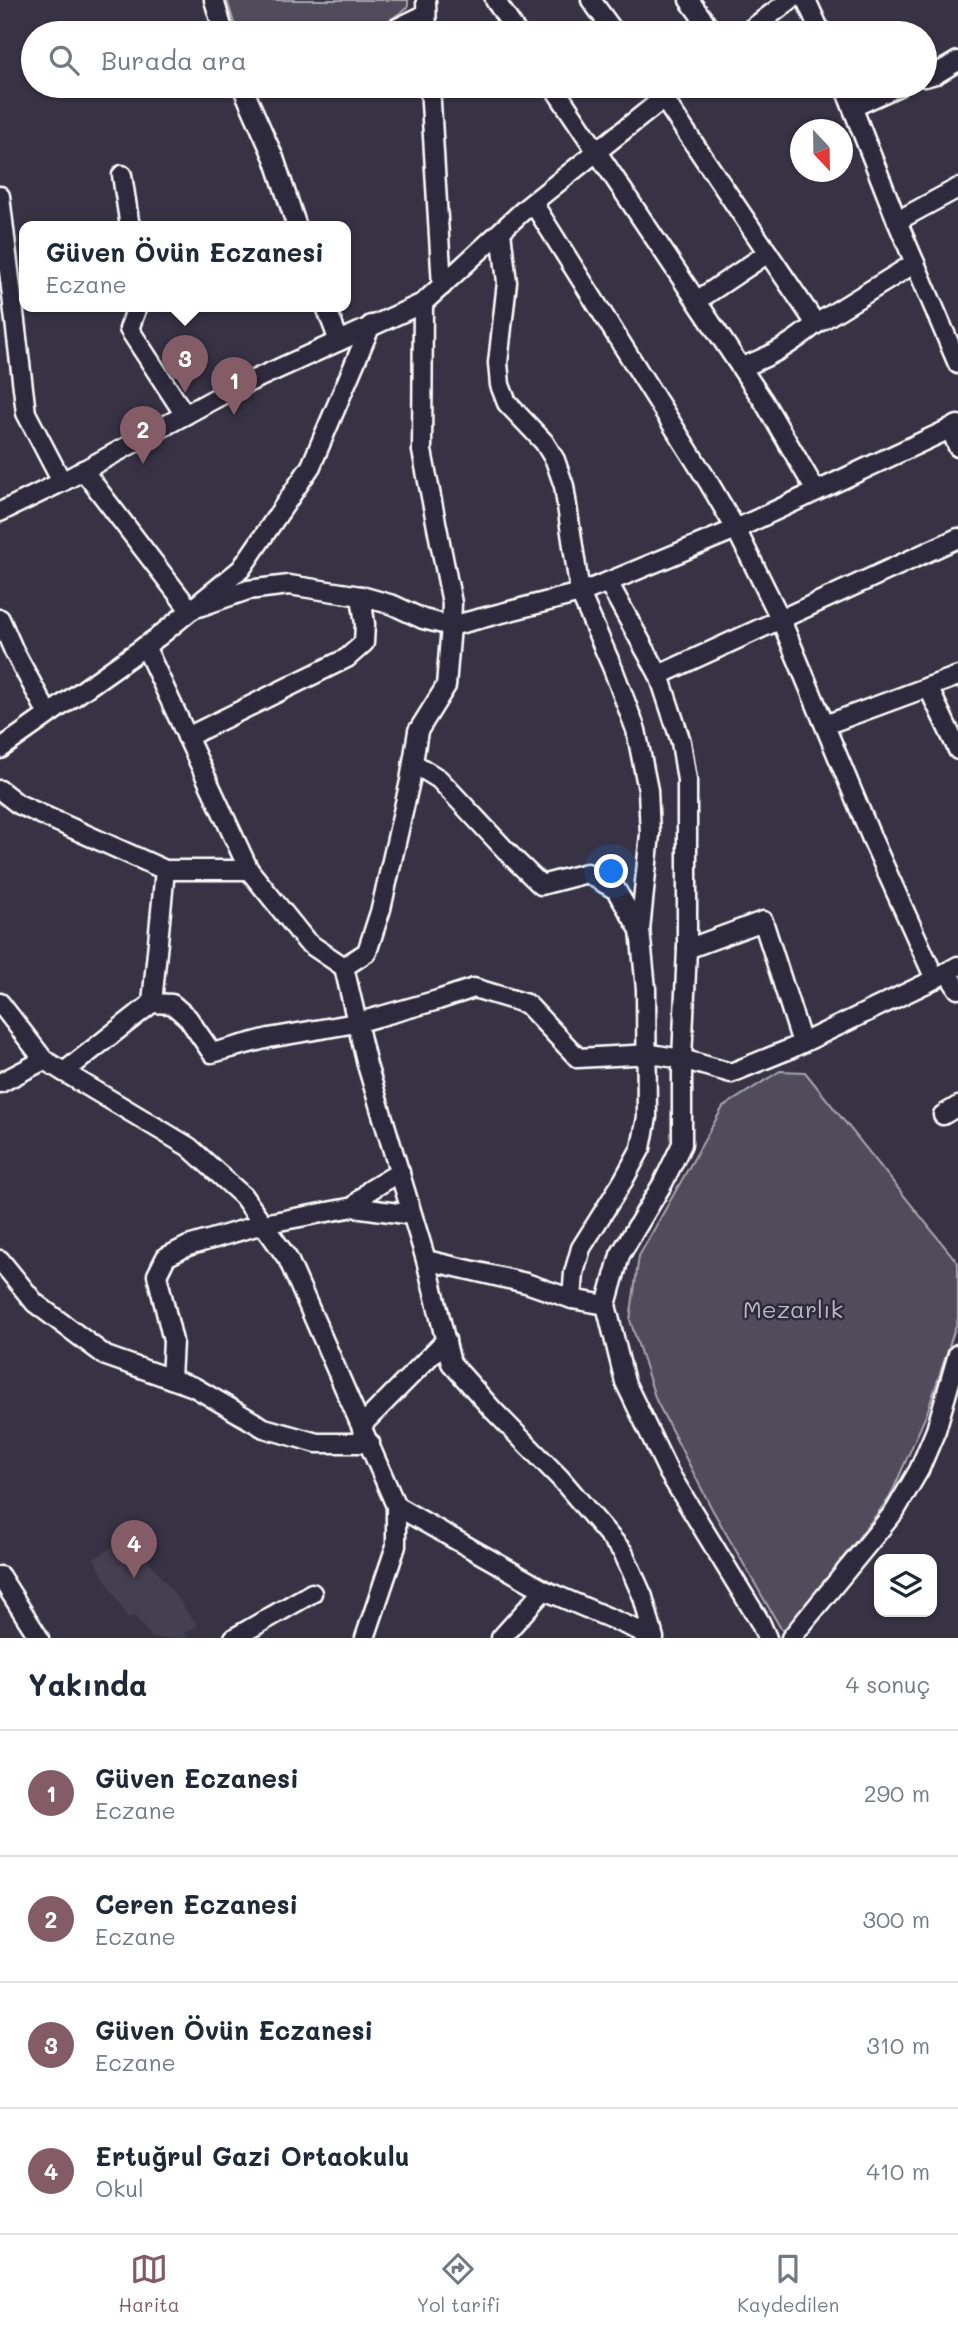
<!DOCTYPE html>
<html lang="tr">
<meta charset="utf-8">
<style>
:root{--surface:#fff;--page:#f2f2f3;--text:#1f2937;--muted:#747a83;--line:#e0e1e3;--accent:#845c67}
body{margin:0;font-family:Mali,sans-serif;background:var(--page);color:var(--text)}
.controls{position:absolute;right:21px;bottom:21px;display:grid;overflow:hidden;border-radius:14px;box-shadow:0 2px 5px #0004}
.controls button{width:63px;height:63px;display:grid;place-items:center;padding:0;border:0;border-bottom:2px solid var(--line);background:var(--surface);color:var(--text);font:35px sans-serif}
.compass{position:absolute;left:790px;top:119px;width:63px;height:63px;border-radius:50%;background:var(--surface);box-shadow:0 2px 5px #0004;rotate:158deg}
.you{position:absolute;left:612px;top:872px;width:24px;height:24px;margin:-18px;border:5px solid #fff;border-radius:50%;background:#1a73e8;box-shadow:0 0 0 10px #1a73e833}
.badge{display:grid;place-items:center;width:46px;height:46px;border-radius:50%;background:var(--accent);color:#fff;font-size:23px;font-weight:700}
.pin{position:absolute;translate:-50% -58px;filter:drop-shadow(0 2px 4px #0008)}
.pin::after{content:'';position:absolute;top:37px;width:24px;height:21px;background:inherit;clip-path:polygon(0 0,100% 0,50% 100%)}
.popup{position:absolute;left:19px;top:221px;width:332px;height:91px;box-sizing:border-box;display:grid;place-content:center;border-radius:14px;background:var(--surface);filter:drop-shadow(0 2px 5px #0005);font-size:23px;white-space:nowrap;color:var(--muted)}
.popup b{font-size:26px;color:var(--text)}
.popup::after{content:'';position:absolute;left:50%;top:100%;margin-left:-14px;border:14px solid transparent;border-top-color:var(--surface)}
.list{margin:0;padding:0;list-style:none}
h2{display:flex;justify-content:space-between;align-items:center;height:91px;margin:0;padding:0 28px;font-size:30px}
h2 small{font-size:23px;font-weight:400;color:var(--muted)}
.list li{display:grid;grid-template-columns:46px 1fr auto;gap:21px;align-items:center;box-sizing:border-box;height:126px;padding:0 28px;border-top:2px solid var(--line)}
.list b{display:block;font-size:26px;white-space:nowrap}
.list p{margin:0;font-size:23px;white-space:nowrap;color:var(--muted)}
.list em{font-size:23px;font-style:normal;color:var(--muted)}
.icon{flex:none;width:38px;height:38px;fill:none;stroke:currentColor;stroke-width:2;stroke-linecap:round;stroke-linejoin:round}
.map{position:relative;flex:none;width:958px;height:1638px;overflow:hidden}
.search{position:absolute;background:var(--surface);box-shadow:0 2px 5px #0004;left:21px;right:21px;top:21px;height:77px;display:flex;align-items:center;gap:18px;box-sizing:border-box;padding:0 24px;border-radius:38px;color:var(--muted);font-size:26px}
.sheet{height:595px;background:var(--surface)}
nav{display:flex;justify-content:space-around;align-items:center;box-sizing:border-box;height:98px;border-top:2px solid var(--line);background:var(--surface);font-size:19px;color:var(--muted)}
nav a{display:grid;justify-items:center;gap:4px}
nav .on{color:var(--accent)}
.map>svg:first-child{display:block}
.built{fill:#444051}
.green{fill:#514c5c;stroke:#a8a6ae;stroke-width:2}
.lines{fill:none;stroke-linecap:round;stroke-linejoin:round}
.minor-casing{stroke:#fff;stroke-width:23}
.minor{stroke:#2f2a3d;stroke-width:18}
.labels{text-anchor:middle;stroke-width:5;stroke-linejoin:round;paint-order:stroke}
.park-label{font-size:24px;fill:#b9b7be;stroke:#2f2a3d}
</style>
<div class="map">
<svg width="958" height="1638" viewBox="0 0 958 1638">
<rect width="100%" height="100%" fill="#373345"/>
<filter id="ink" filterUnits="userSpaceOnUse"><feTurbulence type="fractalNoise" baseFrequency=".0143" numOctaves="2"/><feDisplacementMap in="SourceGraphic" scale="14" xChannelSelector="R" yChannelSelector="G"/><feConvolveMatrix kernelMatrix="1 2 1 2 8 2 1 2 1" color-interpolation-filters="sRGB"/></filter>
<g filter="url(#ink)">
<path class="built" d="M137 1544 198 1626 185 1633 188 1638H152L135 1616 128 1618 94 1559 115 1545 121 1550Z"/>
<g class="green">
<path d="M227 0H408V7L386 23 355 33H237Z"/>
<path d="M780 1071 805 1072 958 1263V1319L927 1413 890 1497 784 1634 712 1509 656 1400 630 1320 639 1256 723 1107Z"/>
</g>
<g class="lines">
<defs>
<g id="minor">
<path d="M214 0 224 33"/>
<path d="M426 0 427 33"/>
<path d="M495 0 517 33"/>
<path d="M591 0 615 33"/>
<path d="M689 0 713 33"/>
<path d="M806 0 821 33"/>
<path d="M387 33 426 14"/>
<path d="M746 33 790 0"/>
<path d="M925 77 936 74 958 61"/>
<path d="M242 86 274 158 297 227"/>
<path d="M430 86 442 286"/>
<path d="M553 86 764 402 816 491"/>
<path d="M655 86 816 324 915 263"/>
<path d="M844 86 897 221 958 364"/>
<path d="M853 107 899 86"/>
<path d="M122 175 130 227"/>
<path d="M0 196 26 413 62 482"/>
<path d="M533 203 709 483 736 529 781 620 872 839 935 979"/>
<path d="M897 221 958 188"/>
<path d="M501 232 507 282 498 363 500 385 507 403 544 442 555 460 564 486 580 593 613 669 636 730 648 790 650 834 640 930 646 989 647 1117 641 1148 623 1181 581 1248 574 1273 572 1299"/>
<path d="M698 300 768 253"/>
<path d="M137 307 129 329 185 415"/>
<path d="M326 307 339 341"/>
<path d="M742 367C772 356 791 344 816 324"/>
<path d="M950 428 958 447"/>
<path d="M83 470 190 610 248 590 289 585 361 596 393 605 423 619 451 626 580 593 608 582 736 529 958 425"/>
<path d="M0 512 62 482 227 392 423 303 526 208 679 86"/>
<path d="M608 582 659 675 681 742 687 780V949L682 1059V1144L663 1183 620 1255 606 1305 625 1382 669 1473 760 1622 767 1638"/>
<path d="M0 619 14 651 48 714"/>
<path d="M145 646 249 870 307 942 344 967 367 1065 426 1260 526 1283 572 1299 606 1305"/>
<path d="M659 675 958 538"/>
<path d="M928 687 958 750"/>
<path d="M825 725 958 676"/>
<path d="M187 737 347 658 364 643 365 624 361 596"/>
<path d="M0 749 158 637 241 569 311 466 371 325"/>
<path d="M413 763 439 779 513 858 541 885 587 873 616 890 640 930"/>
<path d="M0 790 18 804 165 870H249"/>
<path d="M687 949 763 921 802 1043"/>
<path d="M344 967 367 952 381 909 410 781 418 731 446 686 451 626 452 603 422 451 423 303"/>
<path d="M947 972 958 989"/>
<path d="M0 1003 44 1060 189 1147 243 1196 288 1259 396 1506V1546L365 1638"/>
<path d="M152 1003 165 870"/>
<path d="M64 1072 152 1003 172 1004 188 1018 212 1053 269 1038 356 1023 438 1000 474 988 527 1004 578 1058 651 1054 682 1059 731 1073 790 1049 925 984 958 966"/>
<path d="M0 1083 44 1060"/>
<path d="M943 1115 958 1106"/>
<path d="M354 1207 370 1190 400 1172"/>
<path d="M0 1260 35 1303 106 1356 194 1387 264 1428 317 1443H370"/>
<path d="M426 1260 451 1363 493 1410 560 1478 623 1552 643 1597 654 1638"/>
<path d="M171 1379 173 1341 157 1275 166 1257 188 1246 263 1224 354 1207 412 1215"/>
<path d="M362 1425 446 1340"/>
<path d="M396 1506 544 1590 640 1631 646 1638"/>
<path d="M0 1576 39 1638"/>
<path d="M234 1638 312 1593"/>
<path d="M501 1638 544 1590"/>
<path d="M791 1638 895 1511 919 1470 936 1430 958 1354"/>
</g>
</defs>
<use href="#minor" class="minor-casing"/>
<use href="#minor" class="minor"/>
</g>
</g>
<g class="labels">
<g class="park-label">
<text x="793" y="1318">Mezarlık</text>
</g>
</g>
</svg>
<div class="controls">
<button><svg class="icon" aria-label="layers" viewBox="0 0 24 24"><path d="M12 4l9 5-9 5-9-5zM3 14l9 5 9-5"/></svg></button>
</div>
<svg class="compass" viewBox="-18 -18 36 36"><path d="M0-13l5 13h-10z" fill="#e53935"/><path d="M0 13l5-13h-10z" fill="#747a83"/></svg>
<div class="you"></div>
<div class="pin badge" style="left:234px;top:415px">1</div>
<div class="pin badge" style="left:143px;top:464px">2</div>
<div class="pin badge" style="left:185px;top:393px">3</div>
<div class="popup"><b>Güven Övün Eczanesi</b>Eczane</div>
<div class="pin badge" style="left:134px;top:1578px">4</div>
<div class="search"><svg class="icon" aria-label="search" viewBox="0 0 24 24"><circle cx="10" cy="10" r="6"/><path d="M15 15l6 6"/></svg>Burada ara</div>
</div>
<section class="sheet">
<h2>Yakında<small>4 sonuç</small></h2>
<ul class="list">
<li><span class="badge">1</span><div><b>Güven Eczanesi</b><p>Eczane</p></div><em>290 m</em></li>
<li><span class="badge">2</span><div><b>Ceren Eczanesi</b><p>Eczane</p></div><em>300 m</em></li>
<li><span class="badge">3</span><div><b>Güven Övün Eczanesi</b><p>Eczane</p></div><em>310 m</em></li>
<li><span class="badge">4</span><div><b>Ertuğrul Gazi Ortaokulu</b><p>Okul</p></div><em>410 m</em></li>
</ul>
</section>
<nav>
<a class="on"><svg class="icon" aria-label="map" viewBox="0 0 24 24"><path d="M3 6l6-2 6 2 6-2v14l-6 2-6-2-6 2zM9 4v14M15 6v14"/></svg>Harita</a>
<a><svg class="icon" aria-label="directions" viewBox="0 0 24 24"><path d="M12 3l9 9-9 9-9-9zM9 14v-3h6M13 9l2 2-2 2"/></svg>Yol tarifi</a>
<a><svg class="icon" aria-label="saved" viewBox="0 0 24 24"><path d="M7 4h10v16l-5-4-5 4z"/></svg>Kaydedilen</a>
</nav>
